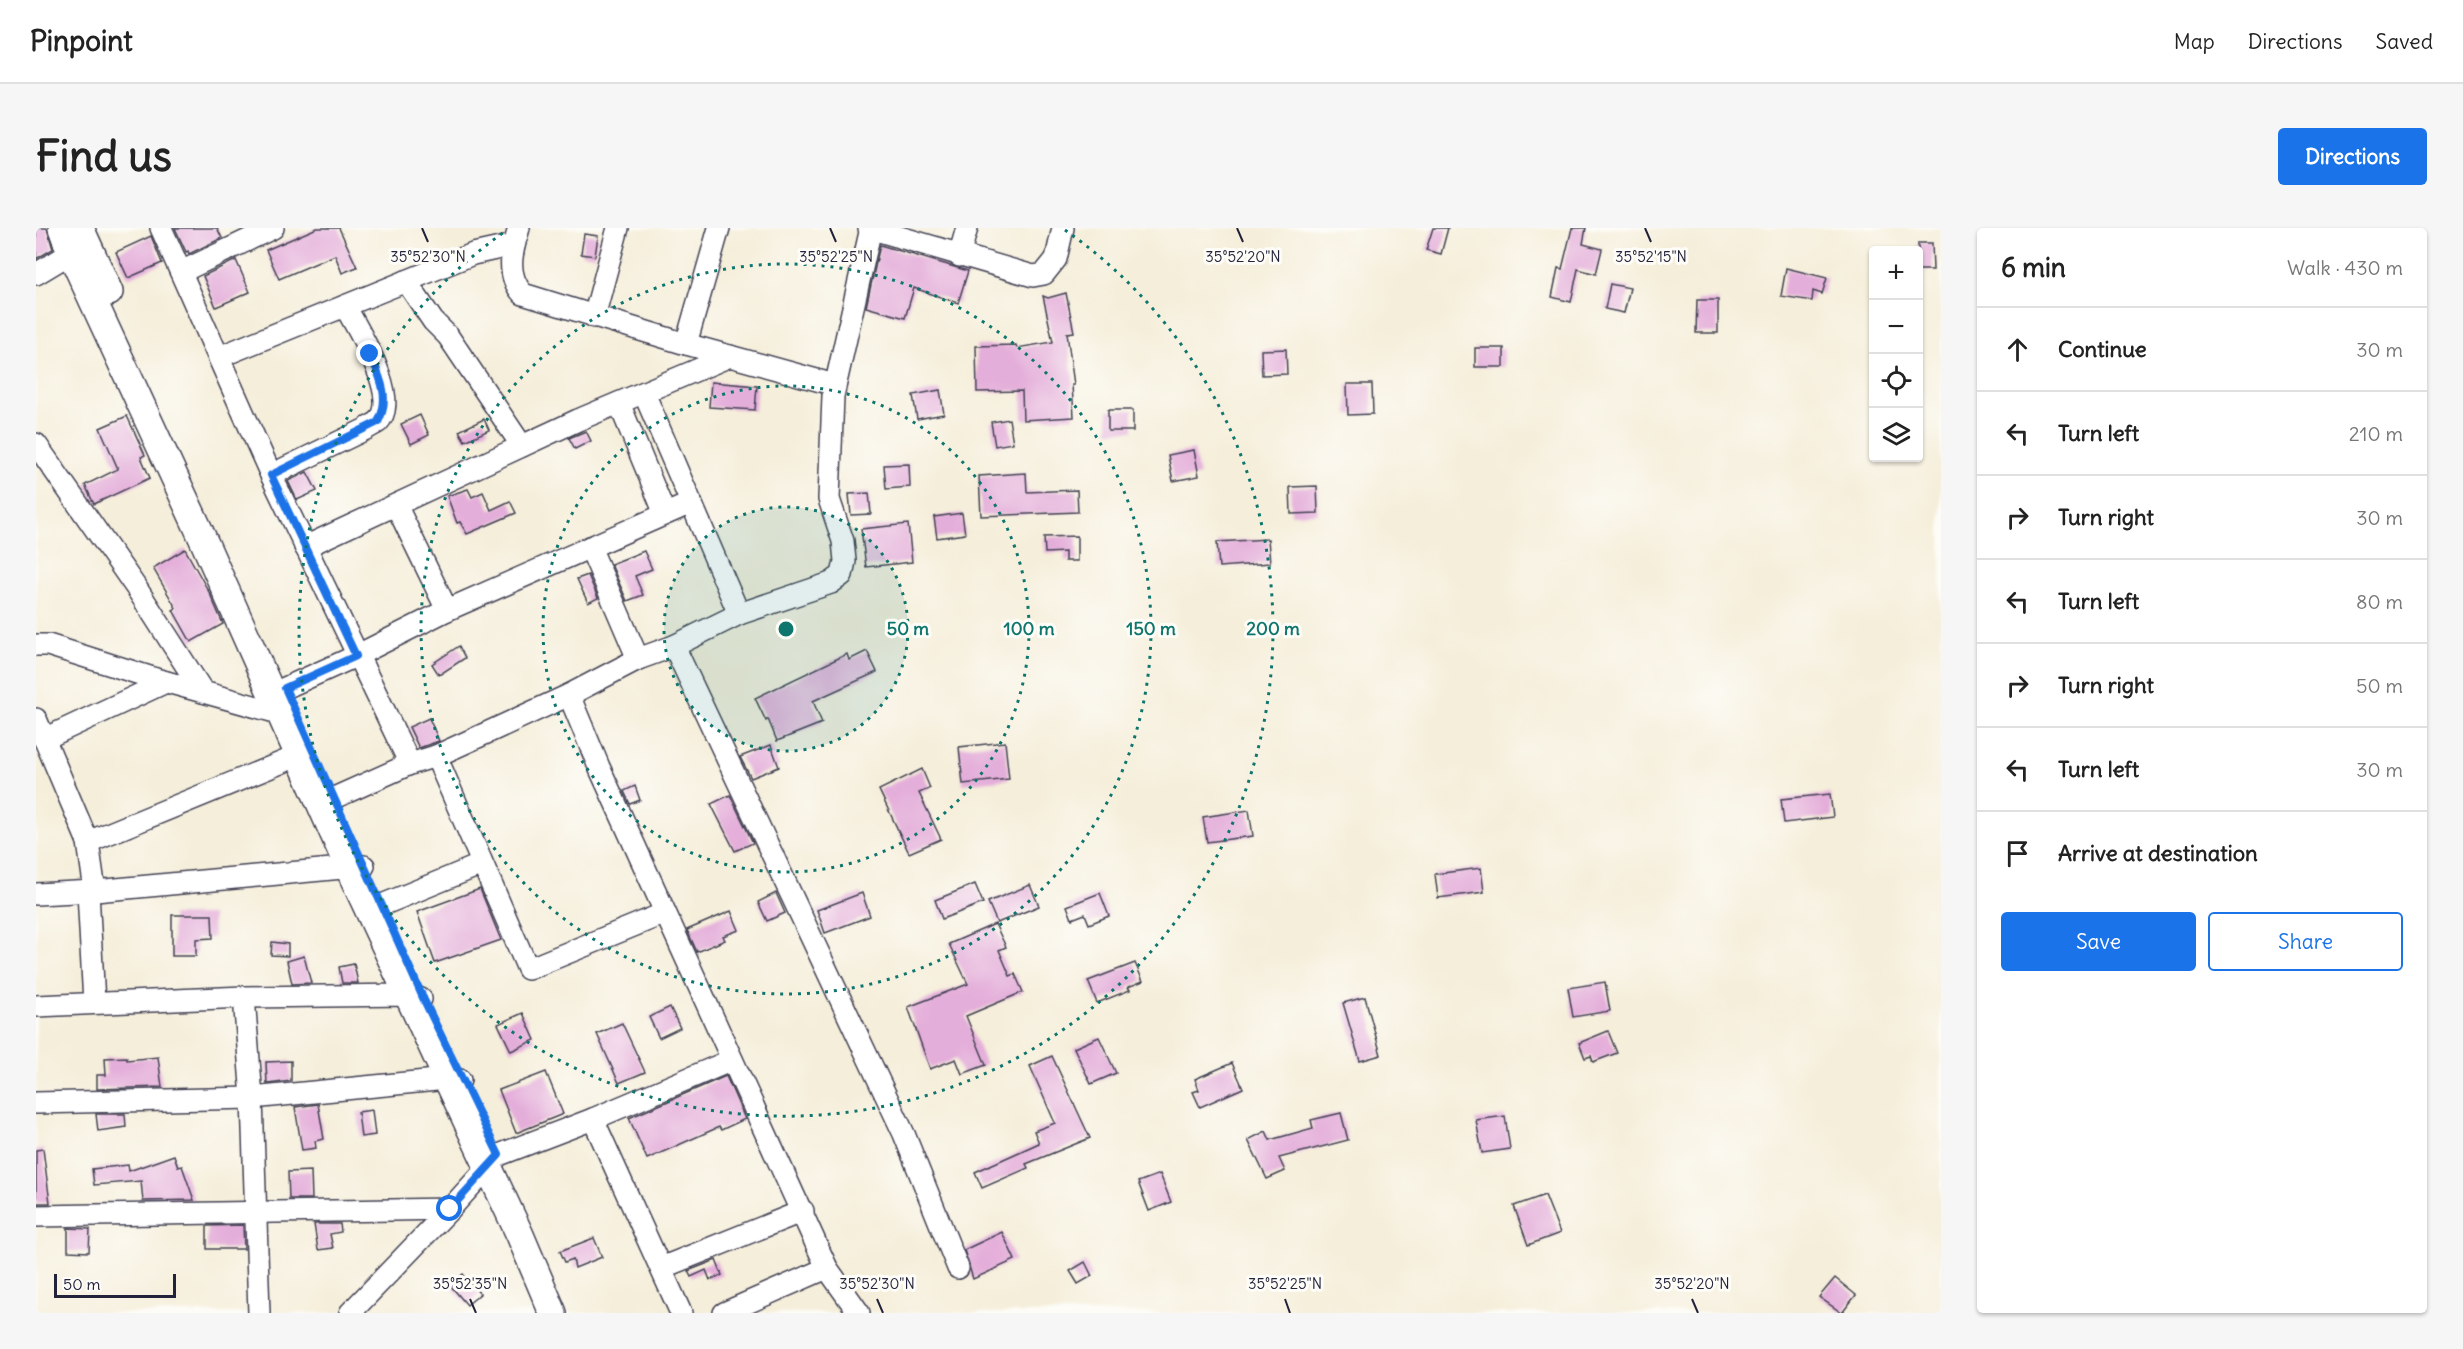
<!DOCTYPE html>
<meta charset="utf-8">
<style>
:root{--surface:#fff;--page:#f6f6f6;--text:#222;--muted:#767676;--line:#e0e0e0;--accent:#1a73e8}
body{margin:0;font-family:Delius,sans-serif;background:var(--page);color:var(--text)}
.controls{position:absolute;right:18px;top:18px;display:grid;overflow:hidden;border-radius:6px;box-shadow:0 2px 4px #0004}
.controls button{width:54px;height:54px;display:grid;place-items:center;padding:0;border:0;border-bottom:2px solid var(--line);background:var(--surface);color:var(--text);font:30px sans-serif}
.scale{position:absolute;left:18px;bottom:15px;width:122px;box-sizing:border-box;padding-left:6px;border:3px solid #22223b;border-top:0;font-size:16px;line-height:21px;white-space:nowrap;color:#22223b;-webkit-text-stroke:4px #fdfcf7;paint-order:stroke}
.stop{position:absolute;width:18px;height:18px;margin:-14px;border:4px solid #1a73e8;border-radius:50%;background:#fff}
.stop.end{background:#1a73e8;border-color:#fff;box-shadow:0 2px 6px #0008}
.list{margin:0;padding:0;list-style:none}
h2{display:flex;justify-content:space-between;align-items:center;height:78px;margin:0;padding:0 24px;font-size:26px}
h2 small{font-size:20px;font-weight:400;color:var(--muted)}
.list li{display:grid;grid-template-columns:39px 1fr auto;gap:18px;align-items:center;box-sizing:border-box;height:84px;padding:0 24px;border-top:2px solid var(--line)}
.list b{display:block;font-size:22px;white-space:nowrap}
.list em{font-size:20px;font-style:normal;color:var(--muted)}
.actions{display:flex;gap:12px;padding:18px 24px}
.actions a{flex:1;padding:14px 0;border:2px solid var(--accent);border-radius:6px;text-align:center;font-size:21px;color:var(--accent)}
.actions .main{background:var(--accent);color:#fff}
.icon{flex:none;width:33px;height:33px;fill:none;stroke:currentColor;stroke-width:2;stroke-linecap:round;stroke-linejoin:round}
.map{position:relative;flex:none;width:1905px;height:1085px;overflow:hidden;border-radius:6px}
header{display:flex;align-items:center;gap:36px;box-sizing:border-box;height:84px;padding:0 30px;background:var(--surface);border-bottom:2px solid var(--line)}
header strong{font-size:28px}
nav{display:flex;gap:33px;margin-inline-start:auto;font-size:21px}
.intro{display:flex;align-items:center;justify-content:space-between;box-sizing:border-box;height:144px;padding:0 36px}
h1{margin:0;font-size:42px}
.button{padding:15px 27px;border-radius:6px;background:var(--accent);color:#fff;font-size:21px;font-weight:700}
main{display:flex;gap:36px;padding:0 36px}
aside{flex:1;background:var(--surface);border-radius:6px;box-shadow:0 2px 4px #0004}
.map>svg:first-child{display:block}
.building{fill:#e4aeda}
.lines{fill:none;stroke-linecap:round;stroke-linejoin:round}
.minor-casing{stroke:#424153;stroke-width:24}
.major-casing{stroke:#424153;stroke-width:30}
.minor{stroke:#fff;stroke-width:21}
.major{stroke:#fff;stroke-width:27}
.route{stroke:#1a73e8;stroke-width:8}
.ticks{fill:none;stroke:#22223b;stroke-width:2}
.ring{fill:none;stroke:#0f766e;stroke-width:3;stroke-dasharray:3 6}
.ticks-label{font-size:15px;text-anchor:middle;fill:#22223b;stroke:#fdfcf7;stroke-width:6;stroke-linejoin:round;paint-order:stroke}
.centre{fill:#0f766e;stroke:#fdfcf7;stroke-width:3}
.ring-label{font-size:18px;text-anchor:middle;font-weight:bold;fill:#0f766e;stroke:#fdfcf7;stroke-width:6;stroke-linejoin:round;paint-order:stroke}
</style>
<header>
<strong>Pinpoint</strong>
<nav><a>Map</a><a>Directions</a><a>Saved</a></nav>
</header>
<div class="intro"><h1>Find us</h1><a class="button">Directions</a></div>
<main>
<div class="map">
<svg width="1905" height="1085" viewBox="0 0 1905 1085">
<rect width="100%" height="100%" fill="#fdfcf7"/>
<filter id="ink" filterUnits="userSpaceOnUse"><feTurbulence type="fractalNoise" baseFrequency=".0167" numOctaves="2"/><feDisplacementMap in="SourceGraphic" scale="12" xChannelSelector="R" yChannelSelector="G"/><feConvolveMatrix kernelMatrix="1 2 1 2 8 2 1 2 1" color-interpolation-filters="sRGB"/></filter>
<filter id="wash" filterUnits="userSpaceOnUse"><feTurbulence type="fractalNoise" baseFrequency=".008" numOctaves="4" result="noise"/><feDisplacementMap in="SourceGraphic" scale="24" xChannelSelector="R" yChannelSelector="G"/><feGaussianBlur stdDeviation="1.35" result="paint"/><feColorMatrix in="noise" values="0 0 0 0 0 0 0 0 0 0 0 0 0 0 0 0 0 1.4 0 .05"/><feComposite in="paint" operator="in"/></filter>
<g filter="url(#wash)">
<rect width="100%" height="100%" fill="#f5eeda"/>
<g id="blocks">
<g class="building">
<path d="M0 0H11L17 21 0 31Z"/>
<path d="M139 0H181L186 10 153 26 152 23 150 24Z"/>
<path d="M281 0H303L321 39 306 45 299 27 243 51 230 22Z"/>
<path d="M1397 0H1412L1405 26 1390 22Z"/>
<path d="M1536 0H1550L1547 16 1566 21 1560 46 1542 41 1535 74 1516 69 1522 40 1526 41Z"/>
<path d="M548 6 562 8 559 28 545 26Z"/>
<path d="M115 8 126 35 92 50 80 24Z"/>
<path d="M1882 15H1896L1897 42H1882Z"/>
<path d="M844 17 932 43 922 75 878 60 869 90 830 79Z"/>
<path d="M200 32 214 64 180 79 167 48Z"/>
<path d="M1750 40 1791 50 1786 66 1777 63 1776 73 1745 68Z"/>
<path d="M1574 56 1594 60 1588 85 1569 81Z"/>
<path d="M1030 65 1038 104 1031 105 1038 157H1036L1038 189 987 192 986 163 941 164 940 118 980 117 981 120 1017 114 1007 68 1012 70Z"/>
<path d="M1661 72H1682V105H1660Z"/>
<rect x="1439" y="120" width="29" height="19"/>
<path d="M1250 121 1251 146 1226 147 1225 122Z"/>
<path d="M675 154 721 158 719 182 673 179Z"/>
<path d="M1311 156H1336L1337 186 1312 187Z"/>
<path d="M904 162 908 186 881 191 877 167Z"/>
<rect x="1072" y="182" width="25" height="21"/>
<path d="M384 187 393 207 375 216 365 196Z"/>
<path d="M91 188 109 227 105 229 114 250 58 276 49 257 82 241 64 200Z"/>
<path d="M448 191 453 202 429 213 423 203Z"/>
<path d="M973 191 977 215 959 218 955 194Z"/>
<path d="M550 203 555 213 539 221 533 210Z"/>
<path d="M1158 222 1163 248 1137 253 1132 227Z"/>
<path d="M873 236 874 259 850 261 848 237Z"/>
<path d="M271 244 281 263 261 272 252 253Z"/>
<path d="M990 245 991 264 1041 262 1042 284 945 288 943 248Z"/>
<path d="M1281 258 1282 285 1255 286 1254 259Z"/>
<path d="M432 261 436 269 447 264 455 282 474 273 480 285 431 306 424 294 421 295 411 268Z"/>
<path d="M833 265 835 286 815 287 813 266Z"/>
<path d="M926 285 929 306 901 310 898 289Z"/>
<path d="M872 296 876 334 830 339 825 301Z"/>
<path d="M1041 308V333H1029V324L1009 325 1008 309Z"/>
<path d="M1232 311 1234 335 1183 339 1181 314Z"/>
<path d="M149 321 174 366 187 396 155 414 137 382 140 380 117 340Z"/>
<path d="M608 323 616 341 599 348 607 367 591 373 575 336Z"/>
<path d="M552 347 562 370 552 375 541 351Z"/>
<path d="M423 418 429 430 403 447 396 436Z"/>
<path d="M831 423 841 444 777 473 786 495 741 513 732 491 730 493 719 470 811 426 813 432Z"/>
<path d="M393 490 403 513 383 520 373 499Z"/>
<path d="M969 514 973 551 927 556 923 519Z"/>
<path d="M735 517 743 539 715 550 704 529Z"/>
<path d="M886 541 894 560 883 565 905 611 873 625 843 562Z"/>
<path d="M599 558 604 572 594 576 588 563Z"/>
<path d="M1794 566 1797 589 1748 595 1745 571Z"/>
<path d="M694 567 717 615 699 623 675 576Z"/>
<path d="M1213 582 1217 608 1171 614 1167 589Z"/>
<path d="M1445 640 1448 664 1402 670 1399 646Z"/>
<path d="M939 656 947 675 906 691 899 672Z"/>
<path d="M994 657 1003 678 961 695 952 674Z"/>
<path d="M444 661 465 712 399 735 381 684Z"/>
<path d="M740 665 749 685 731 693 722 674Z"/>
<path d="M826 665 834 688 789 705 781 682Z"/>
<path d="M1064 665 1073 688 1053 696 1049 686 1036 691 1031 678Z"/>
<path d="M695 683 703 702 687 708 689 712 661 724 651 702Z"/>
<path d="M136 687H176L177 710 160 711V728H136Z"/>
<path d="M959 696 970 719 963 722 974 748 979 746 987 764 930 788 950 837 926 846 920 831 894 841 872 779 932 756 913 716Z"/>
<path d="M236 714 252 716V728L235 727Z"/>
<path d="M268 728 275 755 256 756 251 733Z"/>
<path d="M1099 735 1107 753 1092 759 1094 762 1061 775 1052 753Z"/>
<path d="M318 736 322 755H306L303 739Z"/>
<path d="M1569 754 1574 783 1537 789 1532 760Z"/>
<path d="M1329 769 1345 827 1324 833 1307 775Z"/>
<path d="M634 779 644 800 623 810 613 789Z"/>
<path d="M487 785 499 812 475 823 462 796Z"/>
<path d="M586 795 609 844 583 855 561 806Z"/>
<path d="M1572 803 1581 825 1557 834 1555 828 1549 830 1543 815Z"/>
<path d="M1063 809 1080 845 1055 856 1038 820Z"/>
<path d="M1016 828 1054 910 990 936 992 940 946 960 939 944 1003 915 998 903 1019 895 994 838Z"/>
<path d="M91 829V832L122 829 126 859 61 861V847H70L69 830Z"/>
<path d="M255 833V853L231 856 230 834Z"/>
<path d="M1196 835 1207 860 1164 879 1157 864 1163 862 1159 851Z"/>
<path d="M510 844 527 886 480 905 463 862Z"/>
<path d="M690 848 709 891 685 902 683 899 611 931 593 890Z"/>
<path d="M282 876 288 911 279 913 280 920 266 922 259 879Z"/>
<path d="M336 882 339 907 325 909 322 884Z"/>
<path d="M1305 885 1312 912 1243 930 1249 943 1231 951 1212 912 1230 903 1234 912 1277 900 1275 892Z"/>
<path d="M60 886H89L90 899 62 903Z"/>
<path d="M1469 888 1474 921 1446 925 1440 892Z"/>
<path d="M7 921 14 975H0V922Z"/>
<path d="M138 927 142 939 146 938 158 972 107 973 105 953 58 957 56 941 92 937 93 943Z"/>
<path d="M275 943 276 971H253L252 944Z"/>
<path d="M1124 946 1135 974 1113 983 1102 954Z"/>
<path d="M1509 967 1524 1005 1492 1017 1478 978Z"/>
<path d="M278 996H304L305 1004 294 1006 297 1020 282 1022Z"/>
<path d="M207 997 208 1021H171V998Z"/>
<path d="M32 1000 54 1001 53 1024 32 1023Z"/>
<path d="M966 1004 979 1032 937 1051 928 1022Z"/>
<path d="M558 1010 566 1029 539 1040 537 1031 529 1034 524 1023Z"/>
<path d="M680 1032 686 1047 674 1052 670 1042 655 1049 652 1043Z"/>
<path d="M1049 1034 1056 1048 1042 1056 1034 1043Z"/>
<path d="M427 1046 444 1066 431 1077 414 1057Z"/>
<path d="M1799 1050 1820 1067 1806 1085 1783 1069Z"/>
</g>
</g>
</g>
<g filter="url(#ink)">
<use href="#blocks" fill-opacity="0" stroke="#424153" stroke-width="1.5"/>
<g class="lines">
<defs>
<g id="minor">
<path d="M125 0 235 247 374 536"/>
<path d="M483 0C476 23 469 46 487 66L650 116 799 157"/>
<path d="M833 0 997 48 1008 46 1020 31 1027 0"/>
<path d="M923 28 931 0"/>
<path d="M145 44 237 0"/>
<path d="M0 46 35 25"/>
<path d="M370 53 397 93 412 108 486 218"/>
<path d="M558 89 582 0"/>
<path d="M650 116 683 0"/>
<path d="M183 129 437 26 478 17"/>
<path d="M608 165 703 386"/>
<path d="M583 175 629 286"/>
<path d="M0 216 101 361 167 464"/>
<path d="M235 247 330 201C333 199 339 196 342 194 366 170 321 101 309 78"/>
<path d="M360 277 411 382"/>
<path d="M269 319 542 192 694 128"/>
<path d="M554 319 602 431"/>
<path d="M0 417H12L120 451 246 486"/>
<path d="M638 418 868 906 922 1040"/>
<path d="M249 460 320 428 411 382 655 275"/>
<path d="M533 467 563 539 791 1040 823 1085"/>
<path d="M0 491 52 614 59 663"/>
<path d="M8 511 130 454"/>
<path d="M400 528 492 741 629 685"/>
<path d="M298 570 374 536 400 528 444 508 533 467 602 431 638 418 703 386 795 355 806 347 809 333 807 313 793 271 797 168 835 0"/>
<path d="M52 614 264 527"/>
<path d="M52 664 58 775"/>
<path d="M0 666 59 663 328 638"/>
<path d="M346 677 446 636"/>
<path d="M208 769 216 870 223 1085"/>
<path d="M0 778 208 769 372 767 385 771"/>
<path d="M0 875 216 870 411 851 424 852"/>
<path d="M557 891 645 1085"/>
<path d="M0 988 414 981"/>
<path d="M625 1040 767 983"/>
<path d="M314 1085 414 981 463 927 557 891 696 832"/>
<path d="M688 1085 791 1040"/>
</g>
<g id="major">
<path d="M26 0 35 25 162 300 313 640 484 1007 517 1085"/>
<path d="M44 0 73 64"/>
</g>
</defs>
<use href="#minor" class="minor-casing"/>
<use href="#major" class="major-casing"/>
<use href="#minor" class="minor"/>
<use href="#major" class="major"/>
</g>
</g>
<g class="lines" filter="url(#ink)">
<path class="route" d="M334 126C344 149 355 170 342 194L235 247 320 428 249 460 388 772 463 927 414 981"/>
</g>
<path class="ticks" d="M386 0 392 14M794 0 800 14M1201 0 1207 14M1609 0 1615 14M434 1071 440 1085M841 1071 847 1085M1249 1071 1254 1085M1656 1071 1662 1085"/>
<circle cx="750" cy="401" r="122" fill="#0f766e" fill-opacity=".12"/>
<g class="ring">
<circle cx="750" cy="401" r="122"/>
<circle cx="750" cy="401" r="243"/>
<circle cx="750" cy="401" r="365"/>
<path d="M1029 2A487 487 0 1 1 471 2"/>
</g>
<g class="ticks-label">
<text x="392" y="34">35°52'30"N</text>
<text x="800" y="34">35°52'25"N</text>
<text x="1207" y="34">35°52'20"N</text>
<text x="1615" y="34">35°52'15"N</text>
<text x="434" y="1061">35°52'35"N</text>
<text x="841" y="1061">35°52'30"N</text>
<text x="1249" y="1061">35°52'25"N</text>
<text x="1656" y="1061">35°52'20"N</text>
</g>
<circle cx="750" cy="401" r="9" class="centre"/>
<g class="ring-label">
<text x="872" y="407">50 m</text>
<text x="993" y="407">100 m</text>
<text x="1115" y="407">150 m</text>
<text x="1237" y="407">200 m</text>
</g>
</svg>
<div class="controls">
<button>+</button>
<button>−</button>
<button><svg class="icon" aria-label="locate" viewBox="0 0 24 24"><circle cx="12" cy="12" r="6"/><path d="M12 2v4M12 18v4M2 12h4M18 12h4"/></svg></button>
<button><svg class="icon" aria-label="layers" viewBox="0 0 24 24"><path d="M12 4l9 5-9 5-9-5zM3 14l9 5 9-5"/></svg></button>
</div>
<div class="scale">50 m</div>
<div class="stop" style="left:414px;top:981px"></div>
<div class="stop end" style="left:334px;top:126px"></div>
</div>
<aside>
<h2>6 min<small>Walk · 430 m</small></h2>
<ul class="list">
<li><svg class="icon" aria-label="ahead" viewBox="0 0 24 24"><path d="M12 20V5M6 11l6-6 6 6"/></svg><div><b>Continue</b></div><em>30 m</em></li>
<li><svg class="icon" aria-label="left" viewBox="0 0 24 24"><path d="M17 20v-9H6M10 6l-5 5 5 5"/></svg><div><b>Turn left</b></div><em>210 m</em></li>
<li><svg class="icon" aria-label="right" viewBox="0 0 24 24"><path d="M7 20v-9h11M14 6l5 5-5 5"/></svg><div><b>Turn right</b></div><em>30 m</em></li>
<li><svg class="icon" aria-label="left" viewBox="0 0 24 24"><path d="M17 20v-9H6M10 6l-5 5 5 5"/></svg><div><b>Turn left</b></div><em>80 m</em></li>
<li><svg class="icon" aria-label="right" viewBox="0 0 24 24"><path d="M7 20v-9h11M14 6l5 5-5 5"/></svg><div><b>Turn right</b></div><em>50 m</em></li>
<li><svg class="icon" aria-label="left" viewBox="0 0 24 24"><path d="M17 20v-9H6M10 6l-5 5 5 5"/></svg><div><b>Turn left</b></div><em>30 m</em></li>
<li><svg class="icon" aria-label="arrive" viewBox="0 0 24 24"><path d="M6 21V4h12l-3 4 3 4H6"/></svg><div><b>Arrive at destination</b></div></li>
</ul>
<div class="actions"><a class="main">Save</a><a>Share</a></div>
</aside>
</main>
